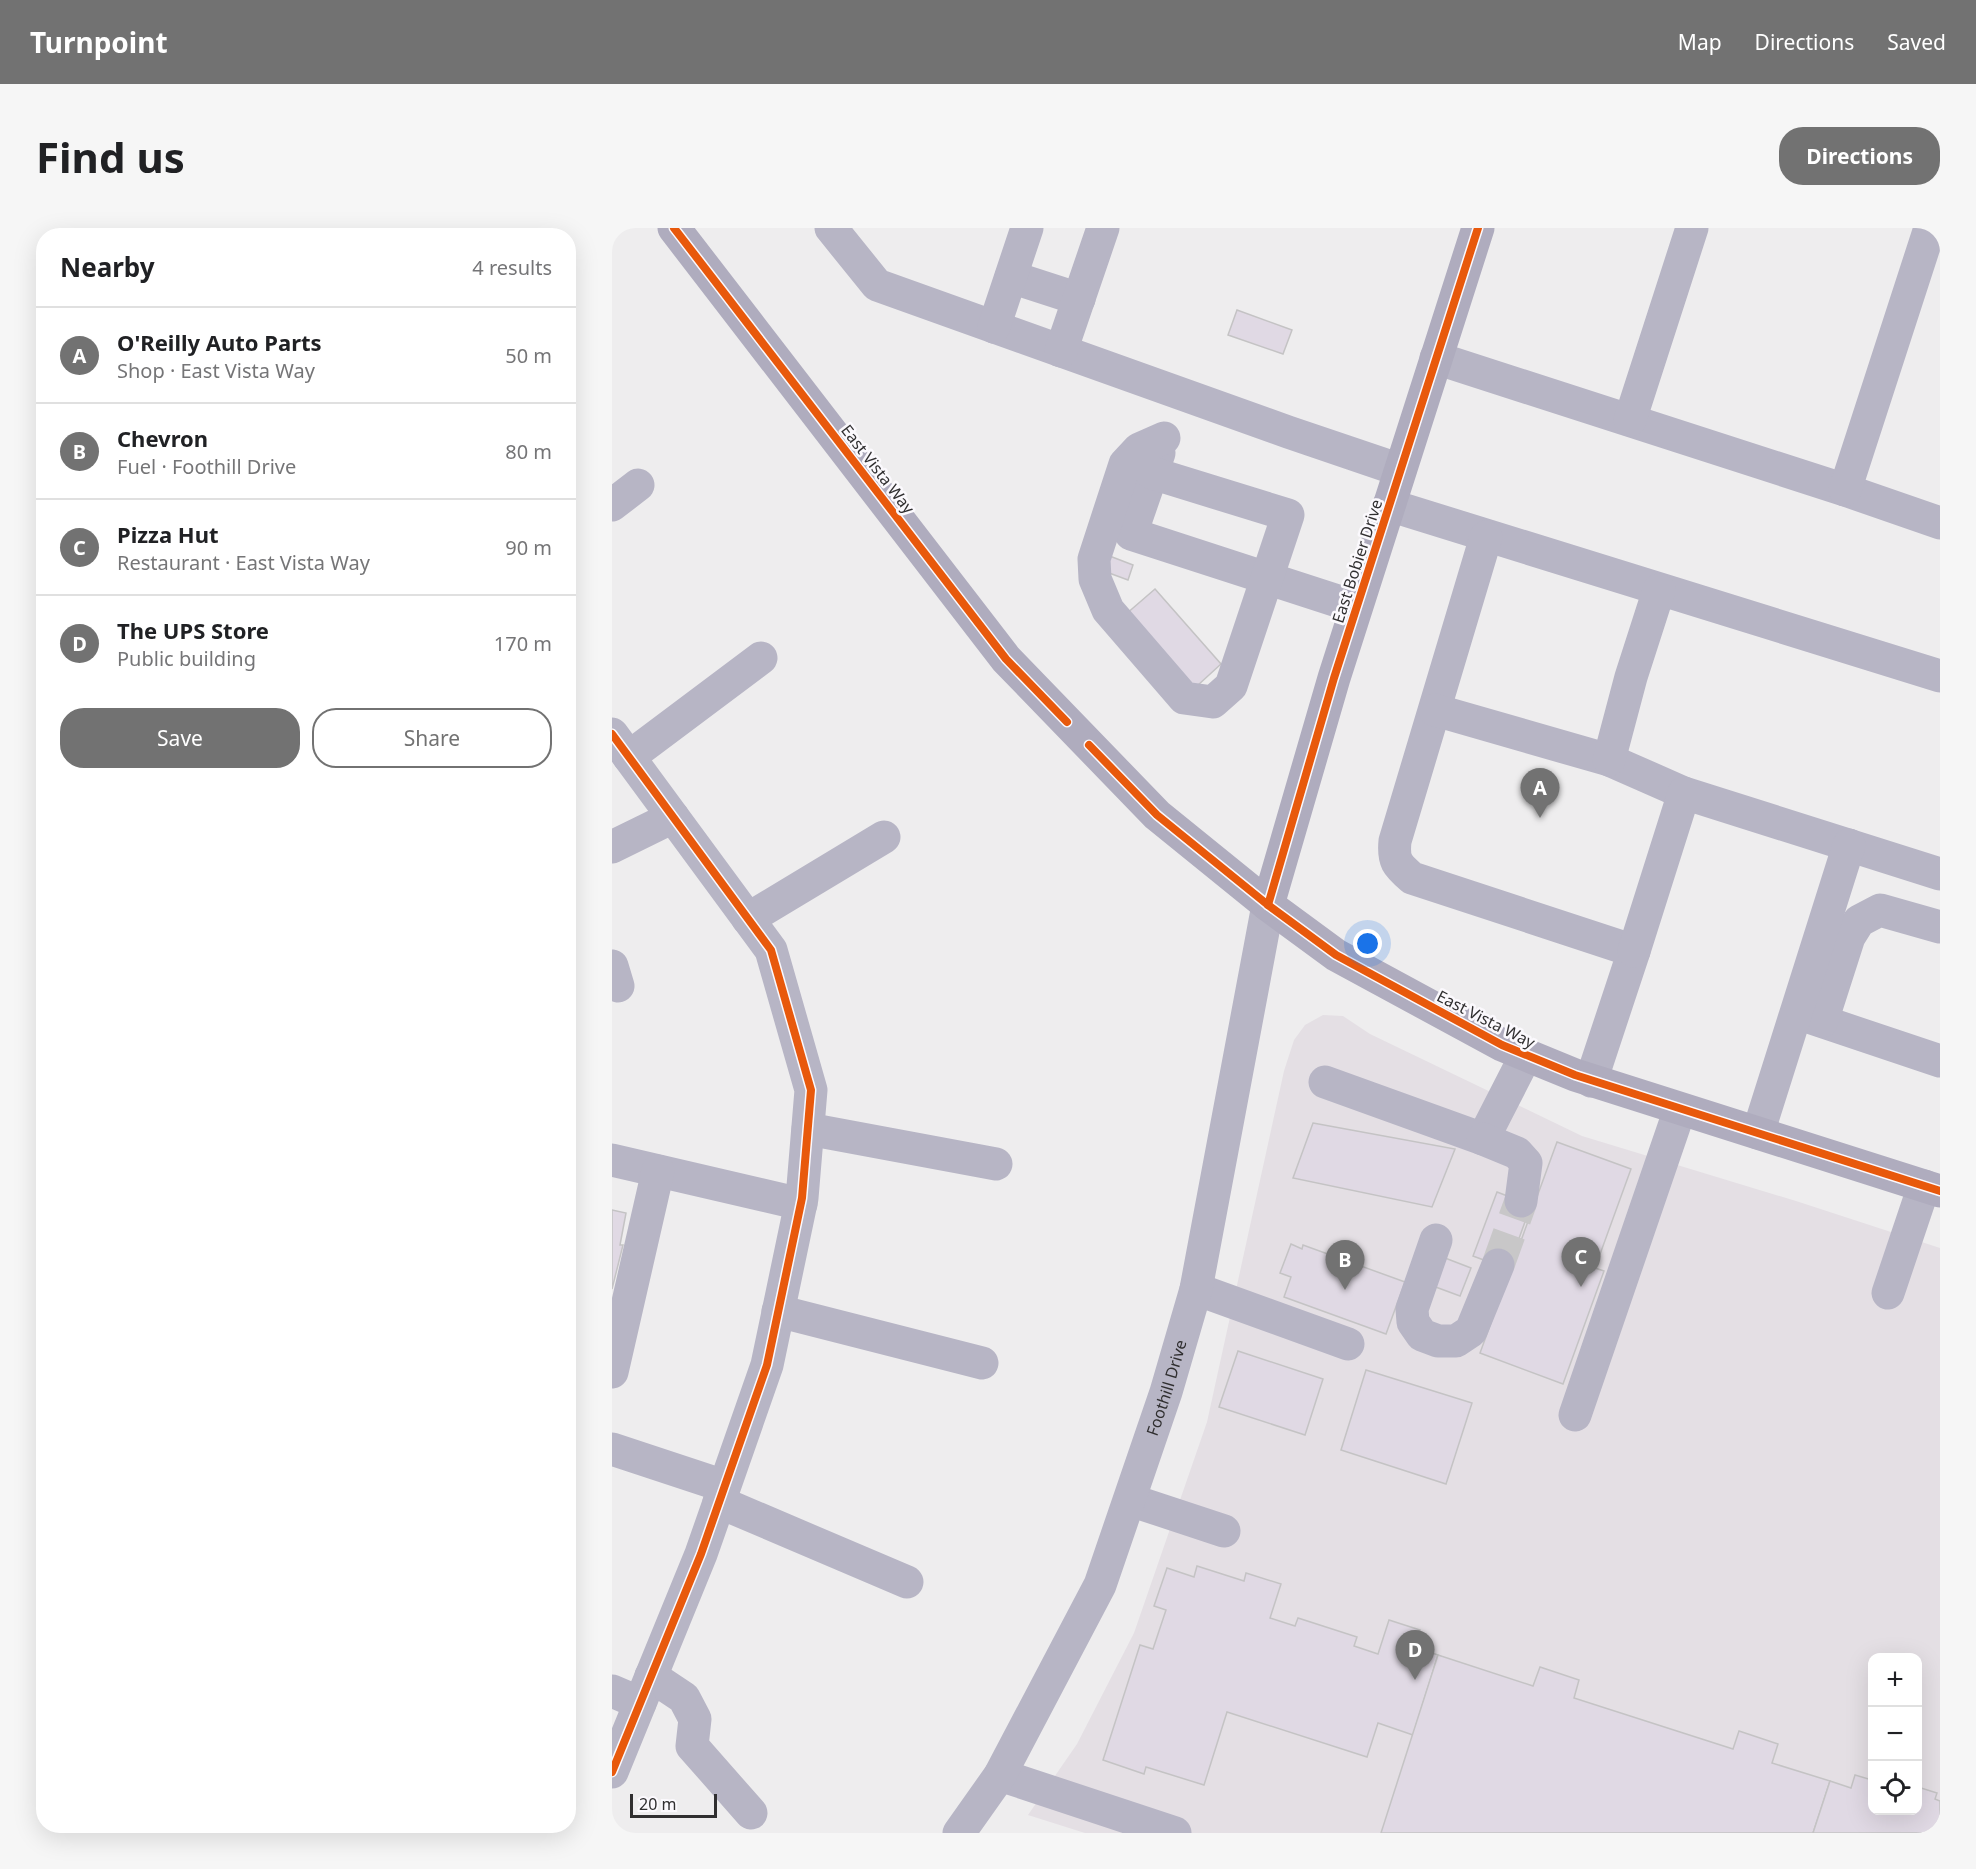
<!DOCTYPE html>
<meta charset="utf-8">
<style>
:root{--surface:#fff;--page:#f6f6f6;--text:#202124;--muted:#757577;--line:#e0e0e0;--accent:#727272}
body{margin:0;font-family:"Noto Sans",sans-serif;background:var(--page);color:var(--text)}
.controls{position:absolute;right:18px;bottom:18px;display:grid;overflow:hidden;border-radius:12px;box-shadow:0 6px 24px #0002}
.controls button{width:54px;height:54px;display:grid;place-items:center;padding:0;border:0;border-bottom:2px solid var(--line);background:var(--surface);color:var(--text);font:30px sans-serif}
.scale{position:absolute;left:18px;bottom:15px;width:87px;box-sizing:border-box;padding-left:6px;border:3px solid #302f30;border-top:0;font-size:16px;line-height:21px;white-space:nowrap;color:#302f30;-webkit-text-stroke:4px #fbf9fd;paint-order:stroke}
.you{position:absolute;left:756px;top:716px;width:21px;height:21px;margin:-15px;border:4px solid #fff;border-radius:50%;background:#1a73e8;box-shadow:0 0 0 9px #1a73e833}
.badge{display:grid;place-items:center;width:39px;height:39px;border-radius:50%;background:var(--accent);color:#fff;font-size:20px;font-weight:700}
.pin{position:absolute;translate:-50% -50px;filter:drop-shadow(0 2px 3px #0008)}
.pin::after{content:'';position:absolute;top:32px;width:21px;height:18px;background:inherit;clip-path:polygon(0 0,100% 0,50% 100%)}
.list{margin:0;padding:0;list-style:none}
h2{display:flex;justify-content:space-between;align-items:center;height:78px;margin:0;padding:0 24px;font-size:26px}
h2 small{font-size:20px;font-weight:400;color:var(--muted)}
.list li{display:grid;grid-template-columns:39px 1fr auto;gap:18px;align-items:center;box-sizing:border-box;height:96px;padding:0 24px;border-top:2px solid var(--line)}
.list b{display:block;font-size:22px;white-space:nowrap}
.list p{margin:0;font-size:20px;white-space:nowrap;color:var(--muted)}
.list em{font-size:20px;font-style:normal;color:var(--muted)}
.actions{display:flex;gap:12px;padding:18px 24px}
.actions a{flex:1;padding:14px 0;border:2px solid var(--accent);border-radius:24px;text-align:center;font-size:21px;color:var(--accent)}
.actions .main{background:var(--accent);color:#fff}
.icon{flex:none;width:33px;height:33px;fill:none;stroke:currentColor;stroke-width:2;stroke-linecap:round;stroke-linejoin:round}
.map{position:relative;flex:none;width:1328px;height:1605px;overflow:hidden;border-radius:24px}
header{display:flex;align-items:center;gap:36px;box-sizing:border-box;height:84px;padding:0 30px;background:var(--accent);color:#fff}
header strong{font-size:28px}
nav{display:flex;gap:33px;margin-inline-start:auto;font-size:21px}
.intro{display:flex;align-items:center;justify-content:space-between;box-sizing:border-box;height:144px;padding:0 36px}
h1{margin:0;font-size:42px}
.button{padding:15px 27px;border-radius:24px;background:var(--accent);color:#fff;font-size:21px;font-weight:700}
main{display:flex;gap:36px;padding:0 36px}
aside{flex:1;background:var(--surface);border-radius:24px;box-shadow:0 6px 24px #0002}
.map>svg:first-child{display:block}
.built{fill:#e4dfe4;fill-rule:evenodd}
.building{fill:#e0d9e4;stroke:#c4c3c4;stroke-width:1.5}
.lines{fill:none;stroke-linecap:round;stroke-linejoin:round}
.minor-tunnel{stroke:#c8c7c8;stroke-width:33;stroke-dasharray:33 16;stroke-linecap:butt}
.minor{stroke:#b7b5c5;stroke-width:33}
.major{stroke:#afacbe;stroke-width:33}
.cycleway-casing{stroke:#fbf9fd;stroke-width:11}
.cycleway{stroke:#e8590c;stroke-width:8}
.labels{text-anchor:middle;stroke-width:5;stroke-linejoin:round;paint-order:stroke}
.street-label{font-size:16px;fill:#302f30;stroke:#fbf9fd}
</style>
<header>
<strong>Turnpoint</strong>
<nav><a>Map</a><a>Directions</a><a>Saved</a></nav>
</header>
<div class="intro"><h1>Find us</h1><a class="button">Directions</a></div>
<main>
<aside>
<h2>Nearby<small>4 results</small></h2>
<ul class="list">
<li><span class="badge">A</span><div><b>O'Reilly Auto Parts</b><p>Shop · East Vista Way</p></div><em>50 m</em></li>
<li><span class="badge">B</span><div><b>Chevron</b><p>Fuel · Foothill Drive</p></div><em>80 m</em></li>
<li><span class="badge">C</span><div><b>Pizza Hut</b><p>Restaurant · East Vista Way</p></div><em>90 m</em></li>
<li><span class="badge">D</span><div><b>The UPS Store</b><p>Public building</p></div><em>170 m</em></li>
</ul>
<div class="actions"><a class="main">Save</a><a>Share</a></div>
</aside>
<div class="map">
<svg width="1328" height="1605" viewBox="0 0 1328 1605">
<rect width="100%" height="100%" fill="#eeedee"/>
<path class="built" d="M711 787 731 788 758 806 970 908 1184 973 1328 1020V1605H473L416 1587 465 1516 522 1405 595 1194 672 843 682 812 693 797ZM1260 1430H1306V1582H1260Z"/>
<g class="building">
<path d="M625 82 680 102 671 126 616 107Z"/>
<path d="M495 327 521 337 516 352 489 342Z"/>
<path d="M543 361 609 436 573 469 506 393Z"/>
<path d="M701 895 843 921 820 979 681 950Z"/>
<path d="M945 914 1019 941 983 1040 992 1043 951 1156 868 1125Z"/>
<path d="M885 964 919 977 896 1041 861 1028Z"/>
<path d="M0 982 14 985 8 1017H11L0 1061Z"/>
<path d="M679 1016 690 1021 691 1017 793 1054 774 1106 672 1069 679 1049 668 1045Z"/>
<path d="M833 1030 859 1040 848 1068 821 1058Z"/>
<path d="M626 1123 711 1151 693 1207 607 1179Z"/>
<path d="M754 1142 860 1175 834 1256 729 1222Z"/>
<path d="M585 1338 632 1353 634 1345 669 1356 658 1390 683 1398 686 1390 745 1409 742 1418 766 1426 777 1392 808 1402 802 1419 826 1427 801 1507 766 1495 755 1529 615 1484 592 1557 534 1539 532 1546 491 1532 528 1417 541 1421 554 1382 542 1378 555 1340 582 1349Z"/>
<path d="M826 1427 921 1458 928 1439 967 1452 962 1470 1121 1521 1127 1503 1166 1516 1160 1535 1218 1553 1201 1605H769Z"/>
<path d="M1243 1547 1260 1552V1582H1306V1559L1325 1565 1323 1571 1328 1573V1605H1201L1218 1553 1239 1560Z"/>
</g>
<g class="lines">
<path class="minor-tunnel" d="M886 1037 909 973"/>
<g class="minor">
<path d="M219 0 265 57 676 204 788 242"/>
<path d="M399 49 467 71"/>
<path d="M382 99 415 0"/>
<path d="M449 123 491 0"/>
<path d="M824 130 1233 262 1328 295"/>
<path d="M1018 192 1080 0"/>
<path d="M547 225 519 306 744 379"/>
<path d="M540 245 676 287 619 458 601 474 572 470 496 382 483 351 482 331 513 236 527 221 552 210"/>
<path d="M1233 262 1318 0"/>
<path d="M0 277 26 257"/>
<path d="M777 277 1328 448"/>
<path d="M874 309 783 613C781 633 785 637 800 650L1022 723 979 853"/>
<path d="M823 482 997 532 1072 565"/>
<path d="M0 506 159 722 199 862 190 970 155 1137 89 1326 0 1544"/>
<path d="M17 529 149 430"/>
<path d="M997 532 1019 449 1047 362"/>
<path d="M0 619 61 589"/>
<path d="M136 691 272 609"/>
<path d="M1022 723 1072 565 1328 646"/>
<path d="M0 738 6 758"/>
<path d="M1191 787 1328 833"/>
<path d="M1210 793 1237 709 1247 693 1268 682 1328 699"/>
<path d="M713 854 871 911 914 827"/>
<path d="M196 901 384 936"/>
<path d="M1146 905 1237 617"/>
<path d="M871 911 905 925 914 935 909 973"/>
<path d="M0 932 189 976"/>
<path d="M824 1012 800 1081 801 1094 810 1107 826 1113H844L859 1103 886 1037"/>
<path d="M584 1061 736 1116"/>
<path d="M1276 1065 1312 958"/>
<path d="M166 1083 370 1135"/>
<path d="M0 1144 46 943"/>
<path d="M963 1187 1068 881"/>
<path d="M0 1221 112 1258"/>
<path d="M518 1272 612 1303"/>
<path d="M107 1274 295 1354"/>
<path d="M39 1448 72 1470 83 1491 80 1518 139 1585"/>
<path d="M0 1463 28 1475"/>
<path d="M388 1547 563 1605"/>
<path id="s1" d="M347 1605 388 1547 488 1357 554 1164 584 1061 656 677"/>
</g>
<g class="major">
<path d="M62 0 394 431 545 587 656 677 724 727 890 817 963 847 1328 963"/>
<path d="M656 677 722 450 866 0"/>
</g>
<defs>
<g id="cycleway">
<path d="M62 0 394 431 455 494"/>
<path d="M0 506 159 722 199 862 190 970 155 1137 89 1326 0 1544"/>
<path d="M477 517 545 587 656 677 724 727 890 817 963 847 1328 963"/>
<path d="M656 677 722 450 866 0"/>
</g>
</defs>
<use href="#cycleway" class="cycleway-casing"/>
<use href="#cycleway" class="cycleway"/>
</g>
<g class="labels">
<g class="street-label">
<text transform="translate(266 241) rotate(52)" y="6">East Vista Way</text>
<text transform="translate(745 333) rotate(-72)" y="6">East Bobier Drive</text>
<text transform="translate(874 791) rotate(27)" y="6">East Vista Way</text>
<text dy="6" stroke="none"><textPath href="#s1" startOffset="494">Foothill Drive</textPath></text>
</g>
</g>
</svg>
<div class="controls">
<button>+</button>
<button>−</button>
<button><svg class="icon" aria-label="locate" viewBox="0 0 24 24"><circle cx="12" cy="12" r="6"/><path d="M12 2v4M12 18v4M2 12h4M18 12h4"/></svg></button>
</div>
<div class="scale">20 m</div>
<div class="you"></div>
<div class="pin badge" style="left:928px;top:590px">A</div>
<div class="pin badge" style="left:733px;top:1062px">B</div>
<div class="pin badge" style="left:969px;top:1059px">C</div>
<div class="pin badge" style="left:803px;top:1452px">D</div>
</div>
</main>
